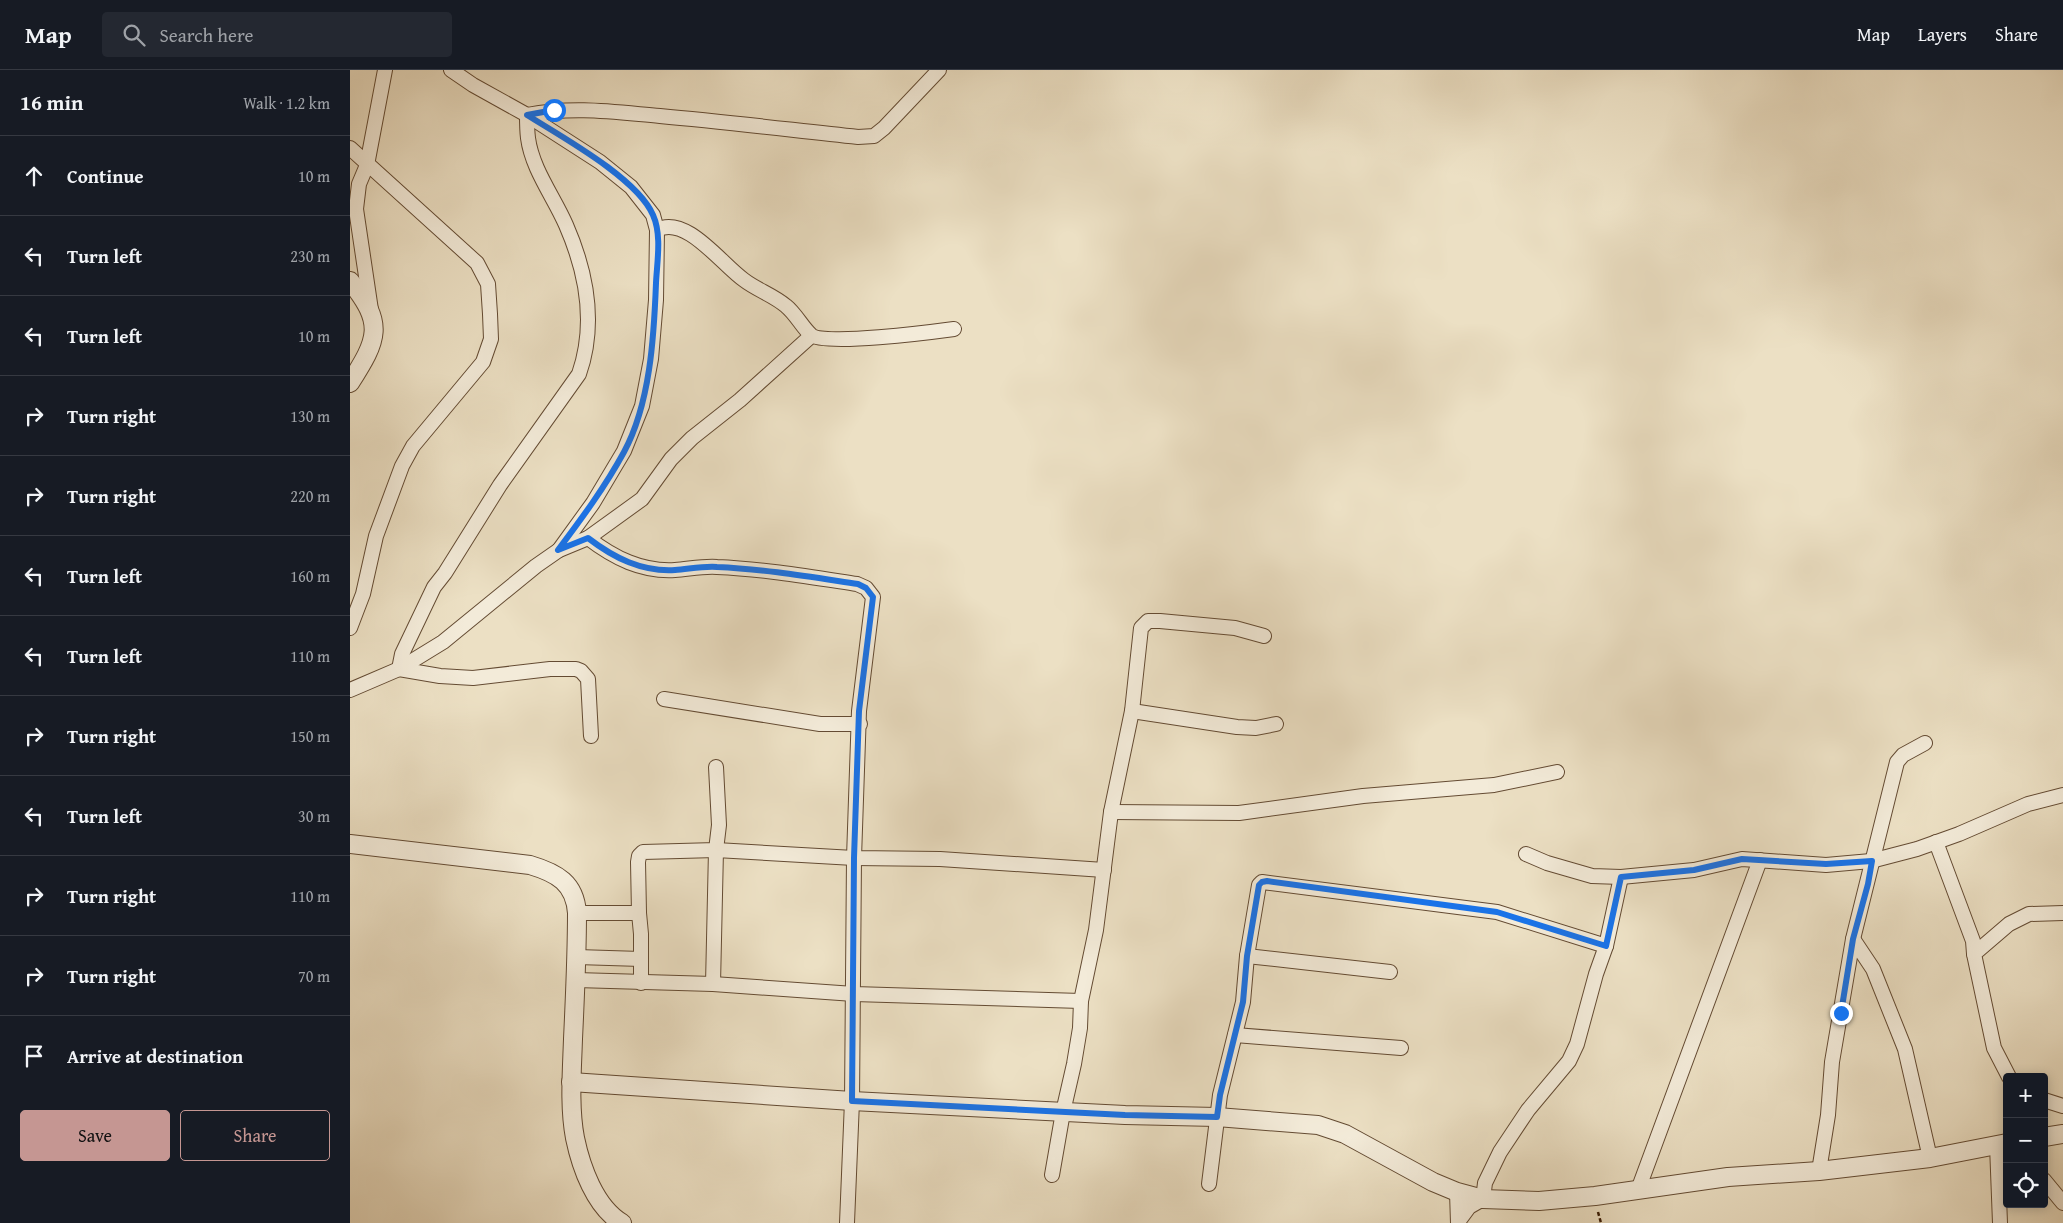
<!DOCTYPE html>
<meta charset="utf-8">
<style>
:root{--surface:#171b24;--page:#242831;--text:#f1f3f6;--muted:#9ea1a6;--line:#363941;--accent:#c59692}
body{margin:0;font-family:"Gentium Book Plus",serif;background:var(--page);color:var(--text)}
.controls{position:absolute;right:15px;bottom:15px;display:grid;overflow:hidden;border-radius:5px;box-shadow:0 2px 12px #0003}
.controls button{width:45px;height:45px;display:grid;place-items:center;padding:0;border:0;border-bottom:1px solid var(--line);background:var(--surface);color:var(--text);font:25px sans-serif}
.stop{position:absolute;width:15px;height:15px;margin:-11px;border:4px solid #1a73e8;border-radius:50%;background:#fff}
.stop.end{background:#1a73e8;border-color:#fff;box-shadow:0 1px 5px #0008}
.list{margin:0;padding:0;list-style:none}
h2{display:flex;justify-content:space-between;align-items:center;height:65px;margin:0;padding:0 20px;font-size:21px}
h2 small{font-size:16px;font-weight:400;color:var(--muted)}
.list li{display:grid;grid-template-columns:32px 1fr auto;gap:15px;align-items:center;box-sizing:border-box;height:80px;padding:0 20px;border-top:1px solid var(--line)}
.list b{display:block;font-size:19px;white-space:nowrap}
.list em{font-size:16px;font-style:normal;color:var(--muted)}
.actions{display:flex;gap:10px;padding:15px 20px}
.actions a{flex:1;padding:11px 0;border:1px solid var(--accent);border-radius:5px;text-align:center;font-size:18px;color:var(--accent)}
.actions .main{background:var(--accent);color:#111}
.icon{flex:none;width:28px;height:28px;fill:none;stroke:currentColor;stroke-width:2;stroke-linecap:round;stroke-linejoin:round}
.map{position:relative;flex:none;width:1713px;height:1153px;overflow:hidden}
header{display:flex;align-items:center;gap:30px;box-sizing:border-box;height:70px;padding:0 25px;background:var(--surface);border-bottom:1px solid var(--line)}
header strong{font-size:24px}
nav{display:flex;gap:28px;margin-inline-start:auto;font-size:18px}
.search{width:350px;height:45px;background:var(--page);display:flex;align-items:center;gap:12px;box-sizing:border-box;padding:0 18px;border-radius:5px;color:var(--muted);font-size:19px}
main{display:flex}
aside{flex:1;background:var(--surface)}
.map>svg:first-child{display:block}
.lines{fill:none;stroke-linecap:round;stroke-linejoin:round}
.minor-casing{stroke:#644b33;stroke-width:16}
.tertiary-casing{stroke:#644b33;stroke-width:20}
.path{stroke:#361903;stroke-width:2.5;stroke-dasharray:4 2.5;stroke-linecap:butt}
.minor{stroke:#f3ebd9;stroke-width:14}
.tertiary{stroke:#f3ebd9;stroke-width:18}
.route{stroke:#1a73e8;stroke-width:6}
</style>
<header>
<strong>Map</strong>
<div class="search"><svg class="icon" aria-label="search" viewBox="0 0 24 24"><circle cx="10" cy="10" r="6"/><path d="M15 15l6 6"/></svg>Search here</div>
<nav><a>Map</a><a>Layers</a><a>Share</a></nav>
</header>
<main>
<aside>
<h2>16 min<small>Walk · 1.2 km</small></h2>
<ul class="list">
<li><svg class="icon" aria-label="ahead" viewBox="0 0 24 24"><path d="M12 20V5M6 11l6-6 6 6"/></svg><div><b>Continue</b></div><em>10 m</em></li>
<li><svg class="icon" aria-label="left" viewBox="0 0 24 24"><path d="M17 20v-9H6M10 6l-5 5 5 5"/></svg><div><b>Turn left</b></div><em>230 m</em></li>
<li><svg class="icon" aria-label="left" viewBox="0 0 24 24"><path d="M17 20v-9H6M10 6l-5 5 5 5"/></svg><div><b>Turn left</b></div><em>10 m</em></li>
<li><svg class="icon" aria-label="right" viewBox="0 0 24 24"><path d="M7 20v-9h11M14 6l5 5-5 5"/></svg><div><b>Turn right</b></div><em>130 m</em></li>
<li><svg class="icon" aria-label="right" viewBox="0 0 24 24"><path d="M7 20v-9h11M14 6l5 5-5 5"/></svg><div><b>Turn right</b></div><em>220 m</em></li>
<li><svg class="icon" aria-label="left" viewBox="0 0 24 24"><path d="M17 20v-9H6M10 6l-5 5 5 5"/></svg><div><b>Turn left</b></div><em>160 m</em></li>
<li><svg class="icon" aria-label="left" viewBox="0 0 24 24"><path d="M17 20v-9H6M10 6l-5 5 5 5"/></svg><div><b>Turn left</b></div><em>110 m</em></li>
<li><svg class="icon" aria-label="right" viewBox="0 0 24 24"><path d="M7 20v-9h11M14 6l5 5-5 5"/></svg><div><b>Turn right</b></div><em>150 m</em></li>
<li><svg class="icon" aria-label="left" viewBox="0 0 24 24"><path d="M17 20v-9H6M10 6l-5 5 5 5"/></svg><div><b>Turn left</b></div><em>30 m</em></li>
<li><svg class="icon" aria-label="right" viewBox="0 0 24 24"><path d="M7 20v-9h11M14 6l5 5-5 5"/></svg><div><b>Turn right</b></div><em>110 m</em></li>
<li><svg class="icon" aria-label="right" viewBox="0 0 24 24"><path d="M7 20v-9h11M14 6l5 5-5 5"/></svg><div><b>Turn right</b></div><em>70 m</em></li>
<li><svg class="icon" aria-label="arrive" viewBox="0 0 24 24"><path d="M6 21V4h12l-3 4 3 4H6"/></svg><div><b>Arrive at destination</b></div></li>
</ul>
<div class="actions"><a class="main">Save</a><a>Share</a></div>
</aside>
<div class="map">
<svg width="1713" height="1153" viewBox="0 0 1713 1153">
<rect width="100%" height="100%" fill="#ece0c4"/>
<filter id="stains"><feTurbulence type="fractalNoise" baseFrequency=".004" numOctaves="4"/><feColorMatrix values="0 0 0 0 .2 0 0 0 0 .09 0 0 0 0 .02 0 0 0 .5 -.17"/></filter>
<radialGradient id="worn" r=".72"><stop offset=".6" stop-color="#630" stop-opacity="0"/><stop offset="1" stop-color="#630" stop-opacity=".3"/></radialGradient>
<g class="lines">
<defs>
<g id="minor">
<path d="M101 0 123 15 177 45 250 92 281 117 303 145 307 160 306 230 301 289 292 336 274 381 243 433 209 480"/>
<path d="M0 78 127 193 138 214 140 244 141 269 133 292 63 376 52 396 26 466 13 524 0 558"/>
<path d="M307 160C336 144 372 195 394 210 407 220 423 225 436 236 446 244 452 257 461 265 474 276 582 262 604 259"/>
<path d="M21 240 6 139 9 114 17 95 35 0"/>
<path d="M238 468C264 488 292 502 325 500 339 499 353 496 367 497 414 499 461 507 507 514L516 518 523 527 509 641 504 788 502 1031 497 1153"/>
<path d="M0 620 49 599 93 572 186 496 209 480 238 468 292 429 321 389 342 368 390 330 461 266"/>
<path d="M314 629 470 654H510"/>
<path d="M782 641 887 657 906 658 926 654"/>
<path d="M241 666 238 609 231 601 226 599H200L123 608 90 606 49 599 52 584 84 517 95 503 150 415 229 304C246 255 237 203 216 155 204 127 182 99 178 68 177 60 177 52 177 45 224 36 263 42 310 46 377 52 442 60 508 67L524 66 534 58 589 0"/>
<path d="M761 742 889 743 1013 726 1144 715 1207 702"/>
<path d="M1586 772 1623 871 1624 884"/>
<path d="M1176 784 1197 793 1242 806 1271 807 1344 800 1392 789 1476 795 1521 791 1567 779 1609 764 1678 734 1713 725"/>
<path d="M227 843H289L291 864V913"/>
<path d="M289 843 288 792 289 786 293 782 366 780 369 755 366 697"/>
<path d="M1503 869 1523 899 1555 979 1580 1088"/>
<path d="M897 886 1040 902"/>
<path d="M227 887 291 889"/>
<path d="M226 910 363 914 504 924 731 931"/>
<path d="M363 914 366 780 504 788 590 789 754 800"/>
<path d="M885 965 1051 978"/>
<path d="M1659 1007 1644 978 1624 884 1659 854 1679 844 1713 843"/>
<path d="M1694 1030 1713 1036"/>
<path d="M1647 1075 1650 1153"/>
<path d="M1469 1101 1478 1045 1482 992 1503 869 1547 692 1553 685 1575 673"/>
<path d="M702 1105 713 1042 724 994 730 958 731 931 746 860 761 742 782 641 791 558 798 551H810L885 558 914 566"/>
<path d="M1694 1110 1713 1133"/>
<path d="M859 1114 870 1025 893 932 897 886 909 815 912 812 1147 842 1256 876"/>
<path d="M1288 1120 1410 790"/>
<path d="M1107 1122 1108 1153"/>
<path d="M1108 1152 1119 1137 1133 1129 1135 1113 1150 1082 1178 1040 1219 991 1227 974 1246 904 1256 876 1271 807"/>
</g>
<g id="tertiary">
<path d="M0 211C35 254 28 269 0 313"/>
<path d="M0 774 180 795C207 803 225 813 227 843 227 885 225 927 223 969 222 1000 219 1037 225 1068 231 1097 245 1137 272 1153"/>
<path d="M221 1012 502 1031 775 1045 867 1047 968 1055 995 1064 1083 1112 1107 1122 1133 1129 1189 1131 1245 1126 1378 1107 1469 1101 1580 1088 1657 1073"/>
<path d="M1694 1067 1713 1064"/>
</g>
</defs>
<use href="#minor" class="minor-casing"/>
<use href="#tertiary" class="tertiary-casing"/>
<path class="path" d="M1248 1142 1251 1153"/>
<use href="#minor" class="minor"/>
<use href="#tertiary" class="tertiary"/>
</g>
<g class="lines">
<path class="route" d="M204 40 177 45C212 67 287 108 303 145 312 165 307 192 306 213 304 267 300 334 274 382 255 417 232 448 208 480L238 468C264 488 292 502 325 500 339 499 353 496 367 497 414 499 461 507 508 514L516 518 523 527 509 641 504 788 502 1031 775 1045 867 1047 870 1025 893 932 897 886 909 815 912 812 917 811 1147 842 1256 876 1271 807 1344 800 1392 789 1476 794 1522 791 1518 814 1503 869 1491 943"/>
</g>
<rect width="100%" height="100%" filter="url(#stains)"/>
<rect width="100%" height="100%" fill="url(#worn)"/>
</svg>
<div class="controls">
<button>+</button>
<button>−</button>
<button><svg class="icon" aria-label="locate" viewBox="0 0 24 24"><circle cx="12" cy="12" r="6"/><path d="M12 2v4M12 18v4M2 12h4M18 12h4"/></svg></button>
</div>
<div class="stop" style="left:204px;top:40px"></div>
<div class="stop end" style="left:1491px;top:943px"></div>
</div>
</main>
